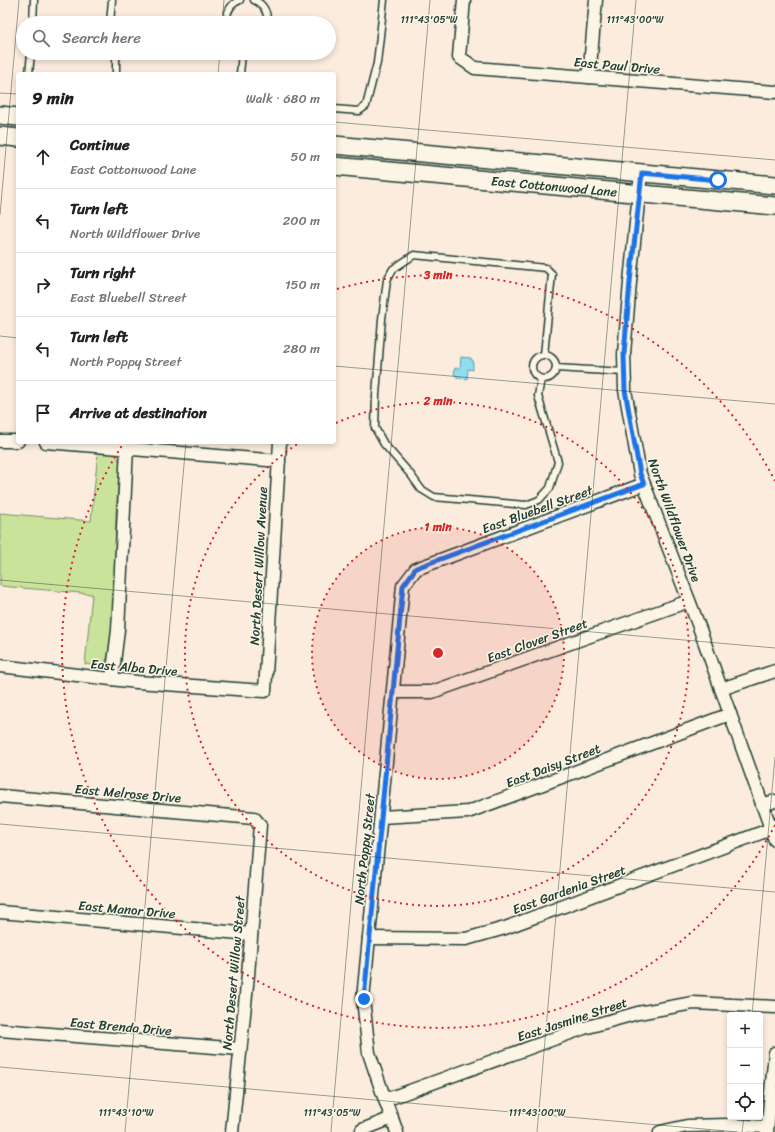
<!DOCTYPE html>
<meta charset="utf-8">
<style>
:root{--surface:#fff;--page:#f6f6f6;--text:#202124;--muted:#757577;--line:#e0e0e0}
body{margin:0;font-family:Sriracha,sans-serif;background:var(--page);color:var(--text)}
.controls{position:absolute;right:12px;bottom:12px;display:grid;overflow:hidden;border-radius:4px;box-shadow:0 2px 6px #0003}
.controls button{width:36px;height:36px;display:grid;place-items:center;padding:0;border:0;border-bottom:1px solid var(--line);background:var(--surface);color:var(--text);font:20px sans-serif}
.stop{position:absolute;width:12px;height:12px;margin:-9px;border:3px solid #1a73e8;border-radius:50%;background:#fff}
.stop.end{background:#1a73e8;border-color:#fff;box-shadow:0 1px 4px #0008}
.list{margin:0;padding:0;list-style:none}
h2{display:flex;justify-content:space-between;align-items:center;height:52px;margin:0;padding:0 16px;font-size:17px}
h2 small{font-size:13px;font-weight:400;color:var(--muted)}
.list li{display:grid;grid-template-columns:26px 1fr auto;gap:12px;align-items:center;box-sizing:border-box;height:64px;padding:0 16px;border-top:1px solid var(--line)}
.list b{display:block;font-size:15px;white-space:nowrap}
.list p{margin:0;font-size:13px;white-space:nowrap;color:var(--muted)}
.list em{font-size:13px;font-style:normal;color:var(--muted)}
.icon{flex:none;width:22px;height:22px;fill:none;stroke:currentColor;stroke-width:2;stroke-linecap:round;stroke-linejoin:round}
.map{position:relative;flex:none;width:775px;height:1132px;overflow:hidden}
.search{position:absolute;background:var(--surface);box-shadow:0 2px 6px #0003;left:16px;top:16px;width:320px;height:44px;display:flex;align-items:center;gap:10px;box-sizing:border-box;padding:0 14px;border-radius:22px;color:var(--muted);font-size:15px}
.panel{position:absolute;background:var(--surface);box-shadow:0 2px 6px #0003;left:16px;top:72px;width:320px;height:372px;border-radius:4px}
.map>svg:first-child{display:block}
.green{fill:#c9e39a;stroke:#749067}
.water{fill:#8fddee;stroke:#629da4}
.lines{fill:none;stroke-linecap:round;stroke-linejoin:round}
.lane-casing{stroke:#1f3d34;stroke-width:9}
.street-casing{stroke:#1f3d34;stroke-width:15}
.secondary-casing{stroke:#1f3d34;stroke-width:20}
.lane{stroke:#fcf5e5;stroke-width:6}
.street{stroke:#fcf5e5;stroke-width:12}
.secondary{stroke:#fcf5e5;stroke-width:17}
.route{stroke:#1a73e8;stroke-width:5}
.ticks{fill:none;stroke:#1f3d34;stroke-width:1;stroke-opacity:0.45}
.ring{fill:none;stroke:#d62828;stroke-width:2;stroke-dasharray:2 4}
.labels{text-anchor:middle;stroke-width:3;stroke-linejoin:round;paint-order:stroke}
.street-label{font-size:13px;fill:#1f3d34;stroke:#fcf5e5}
.ticks-label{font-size:10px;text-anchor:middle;fill:#1f3d34;stroke:#fcf5e5;stroke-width:3;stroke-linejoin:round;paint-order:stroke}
.centre{fill:#d62828;stroke:#fcf5e5;stroke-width:2}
.ring-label{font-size:12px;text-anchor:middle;font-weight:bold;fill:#d62828;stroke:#fcf5e5;stroke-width:3;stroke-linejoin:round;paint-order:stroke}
</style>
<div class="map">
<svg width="775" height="1132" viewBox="0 0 775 1132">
<rect width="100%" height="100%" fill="#fbecde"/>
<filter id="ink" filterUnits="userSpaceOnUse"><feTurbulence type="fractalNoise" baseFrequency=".025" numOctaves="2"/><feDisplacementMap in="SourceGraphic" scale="8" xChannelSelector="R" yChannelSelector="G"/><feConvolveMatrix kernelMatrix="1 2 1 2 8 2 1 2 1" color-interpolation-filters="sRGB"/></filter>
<g filter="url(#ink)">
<path class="green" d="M98 452C110 453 116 451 120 463 119 480 117 496 116 513 115 535 115 652 105 662 100 668 91 665 85 664L92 594 0 586V513L91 521Z"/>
<path class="water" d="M461 357 471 358V360H473V370L468 369 467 379 457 378V375H454L455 368H460Z"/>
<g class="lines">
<defs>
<g id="lane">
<path d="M254 0C264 4 268 13 267 23"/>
<path d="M33 23 34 0"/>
<path d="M110 23 112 0"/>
<path d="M227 23C226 13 230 4 240 0"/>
<path d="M29 74 31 53"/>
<path d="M116 74V53"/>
<path d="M240 74 242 53"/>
<path d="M334 109 359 111 366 106 377 63 384 0"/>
<circle cx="544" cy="367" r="12"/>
<path d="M556 368 624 372"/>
<path d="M541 379 538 396 558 462 550 488 539 500 526 505 434 497 421 489 411 475 384 444 375 428 376 395 382 319 387 280 393 269 414 255 546 268 552 274 544 355"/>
</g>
<g id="street">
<path d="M464 0 459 57 475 68 775 92"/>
<path d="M589 77 596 0"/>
<path d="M641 173 630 282 624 354 625 390 640 474 698 624 775 840"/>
<path d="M0 441H18"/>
<path d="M46 442 279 461"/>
<path d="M0 666 137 682 265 691 280 442"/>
<path d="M112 679 118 630 127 448"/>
<path d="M721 689 775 671"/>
<path d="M393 692H432L689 601"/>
<path d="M0 796 254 818 260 825 248 975 232 1132"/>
<path d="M762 805 775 801"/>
<path d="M381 817 468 812 730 714"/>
<path d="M0 912 251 934"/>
<path d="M369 938 466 939 505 928 771 829"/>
<path d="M0 1030 240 1049"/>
<path d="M385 1100 584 1028 638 1013 693 1003 775 1007"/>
<path d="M362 1130 392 1118"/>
<path d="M397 1132 385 1100 369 1053 363 999 403 586 416 569 644 484"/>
<path d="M660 1132 687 1126 729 1125 767 1127"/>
<path d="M767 1132 775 1053"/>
</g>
<g id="secondary">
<path d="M0 115 18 117"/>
<path d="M0 136 18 138"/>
<path d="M334 145 775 185"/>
<path id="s1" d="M334 166 775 206"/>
</g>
</defs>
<use href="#lane" class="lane-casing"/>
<use href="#street" class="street-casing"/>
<use href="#secondary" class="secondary-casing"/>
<use href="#lane" class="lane"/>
<use href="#street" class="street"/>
<use href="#secondary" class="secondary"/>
</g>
</g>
<g class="lines" filter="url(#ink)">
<path class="route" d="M364 999 403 586 416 568 644 484 640 474 625 390 624 354 630 282 642 173 718 180"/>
</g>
<path class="ticks" d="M222 23 224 0M218 74 220 53M0 93 18 94M334 122 775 160M0 215 19 0M0 336 18 338M334 366 775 404M0 580 775 648M0 824 775 892M752 1015 775 757M0 1067 738 1132M125 1132 186 442M331 1132 430 0M537 1132 636 0M742 1132 744 1117"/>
<circle cx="438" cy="653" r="126" fill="#d62828" fill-opacity=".12"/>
<g class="ring">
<circle cx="438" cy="653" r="126"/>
<path d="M336 423A252 252 0 1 1 299 443"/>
<path d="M775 825A378 378 0 1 1 123 444M337 289A378 378 0 0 1 775 481"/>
</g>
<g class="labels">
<g class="street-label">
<text transform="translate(617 65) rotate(5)" y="5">East Paul Drive</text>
<text dy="5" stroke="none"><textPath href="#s1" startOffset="221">East Cottonwood Lane</textPath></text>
<text transform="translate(537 509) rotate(-20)" y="5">East Bluebell Street</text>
<text transform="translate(675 520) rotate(70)" y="5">North Wildflower Drive</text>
<text transform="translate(258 566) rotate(-87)" y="5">North Desert Willow Avenue</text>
<text transform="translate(537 640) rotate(-20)" y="5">East Clover Street</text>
<text transform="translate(134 667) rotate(5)" y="5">East Alba Drive</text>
<text transform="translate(553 765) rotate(-21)" y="5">East Daisy Street</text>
<text transform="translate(128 793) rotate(5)" y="5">East Melrose Drive</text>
<text transform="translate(364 849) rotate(-84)" y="5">North Poppy Street</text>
<text transform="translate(569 889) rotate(-20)" y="5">East Gardenia Street</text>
<text transform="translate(127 909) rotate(5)" y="5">East Manor Drive</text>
<text transform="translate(233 973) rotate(-85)" y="5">North Desert Willow Street</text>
<text transform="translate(572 1019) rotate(-18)" y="5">East Jasmine Street</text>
<text transform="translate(121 1026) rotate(5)" y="5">East Brenda Drive</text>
</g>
</g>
<g class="ticks-label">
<text x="429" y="23">111°43'05"W</text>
<text x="635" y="23">111°43'00"W</text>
<text x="126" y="1116">111°43'10"W</text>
<text x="332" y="1116">111°43'05"W</text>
<text x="537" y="1116">111°43'00"W</text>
</g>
<circle cx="438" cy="653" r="6" class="centre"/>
<g class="ring-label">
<text x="438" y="279">3 min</text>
<text x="438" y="405">2 min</text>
<text x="438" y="531">1 min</text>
</g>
</svg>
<div class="controls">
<button>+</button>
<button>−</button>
<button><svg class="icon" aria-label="locate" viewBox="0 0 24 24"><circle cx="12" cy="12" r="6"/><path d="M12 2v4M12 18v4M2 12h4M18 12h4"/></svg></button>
</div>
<div class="stop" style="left:718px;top:180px"></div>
<div class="stop end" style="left:364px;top:999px"></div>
<div class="search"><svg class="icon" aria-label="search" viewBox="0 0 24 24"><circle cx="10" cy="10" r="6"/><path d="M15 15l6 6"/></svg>Search here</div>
<section class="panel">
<h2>9 min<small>Walk · 680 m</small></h2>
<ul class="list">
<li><svg class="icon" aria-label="ahead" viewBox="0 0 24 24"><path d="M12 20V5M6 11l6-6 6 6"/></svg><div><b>Continue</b><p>East Cottonwood Lane</p></div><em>50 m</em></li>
<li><svg class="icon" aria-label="left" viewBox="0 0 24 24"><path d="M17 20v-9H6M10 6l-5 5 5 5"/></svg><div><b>Turn left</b><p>North Wildflower Drive</p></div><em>200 m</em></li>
<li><svg class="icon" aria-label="right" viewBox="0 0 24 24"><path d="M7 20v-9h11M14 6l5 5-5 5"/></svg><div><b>Turn right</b><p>East Bluebell Street</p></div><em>150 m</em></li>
<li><svg class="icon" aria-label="left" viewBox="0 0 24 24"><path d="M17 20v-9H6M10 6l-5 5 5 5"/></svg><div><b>Turn left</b><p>North Poppy Street</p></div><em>280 m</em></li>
<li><svg class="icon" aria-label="arrive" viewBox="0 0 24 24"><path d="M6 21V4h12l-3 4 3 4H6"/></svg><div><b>Arrive at destination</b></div></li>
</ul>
</section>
</div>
